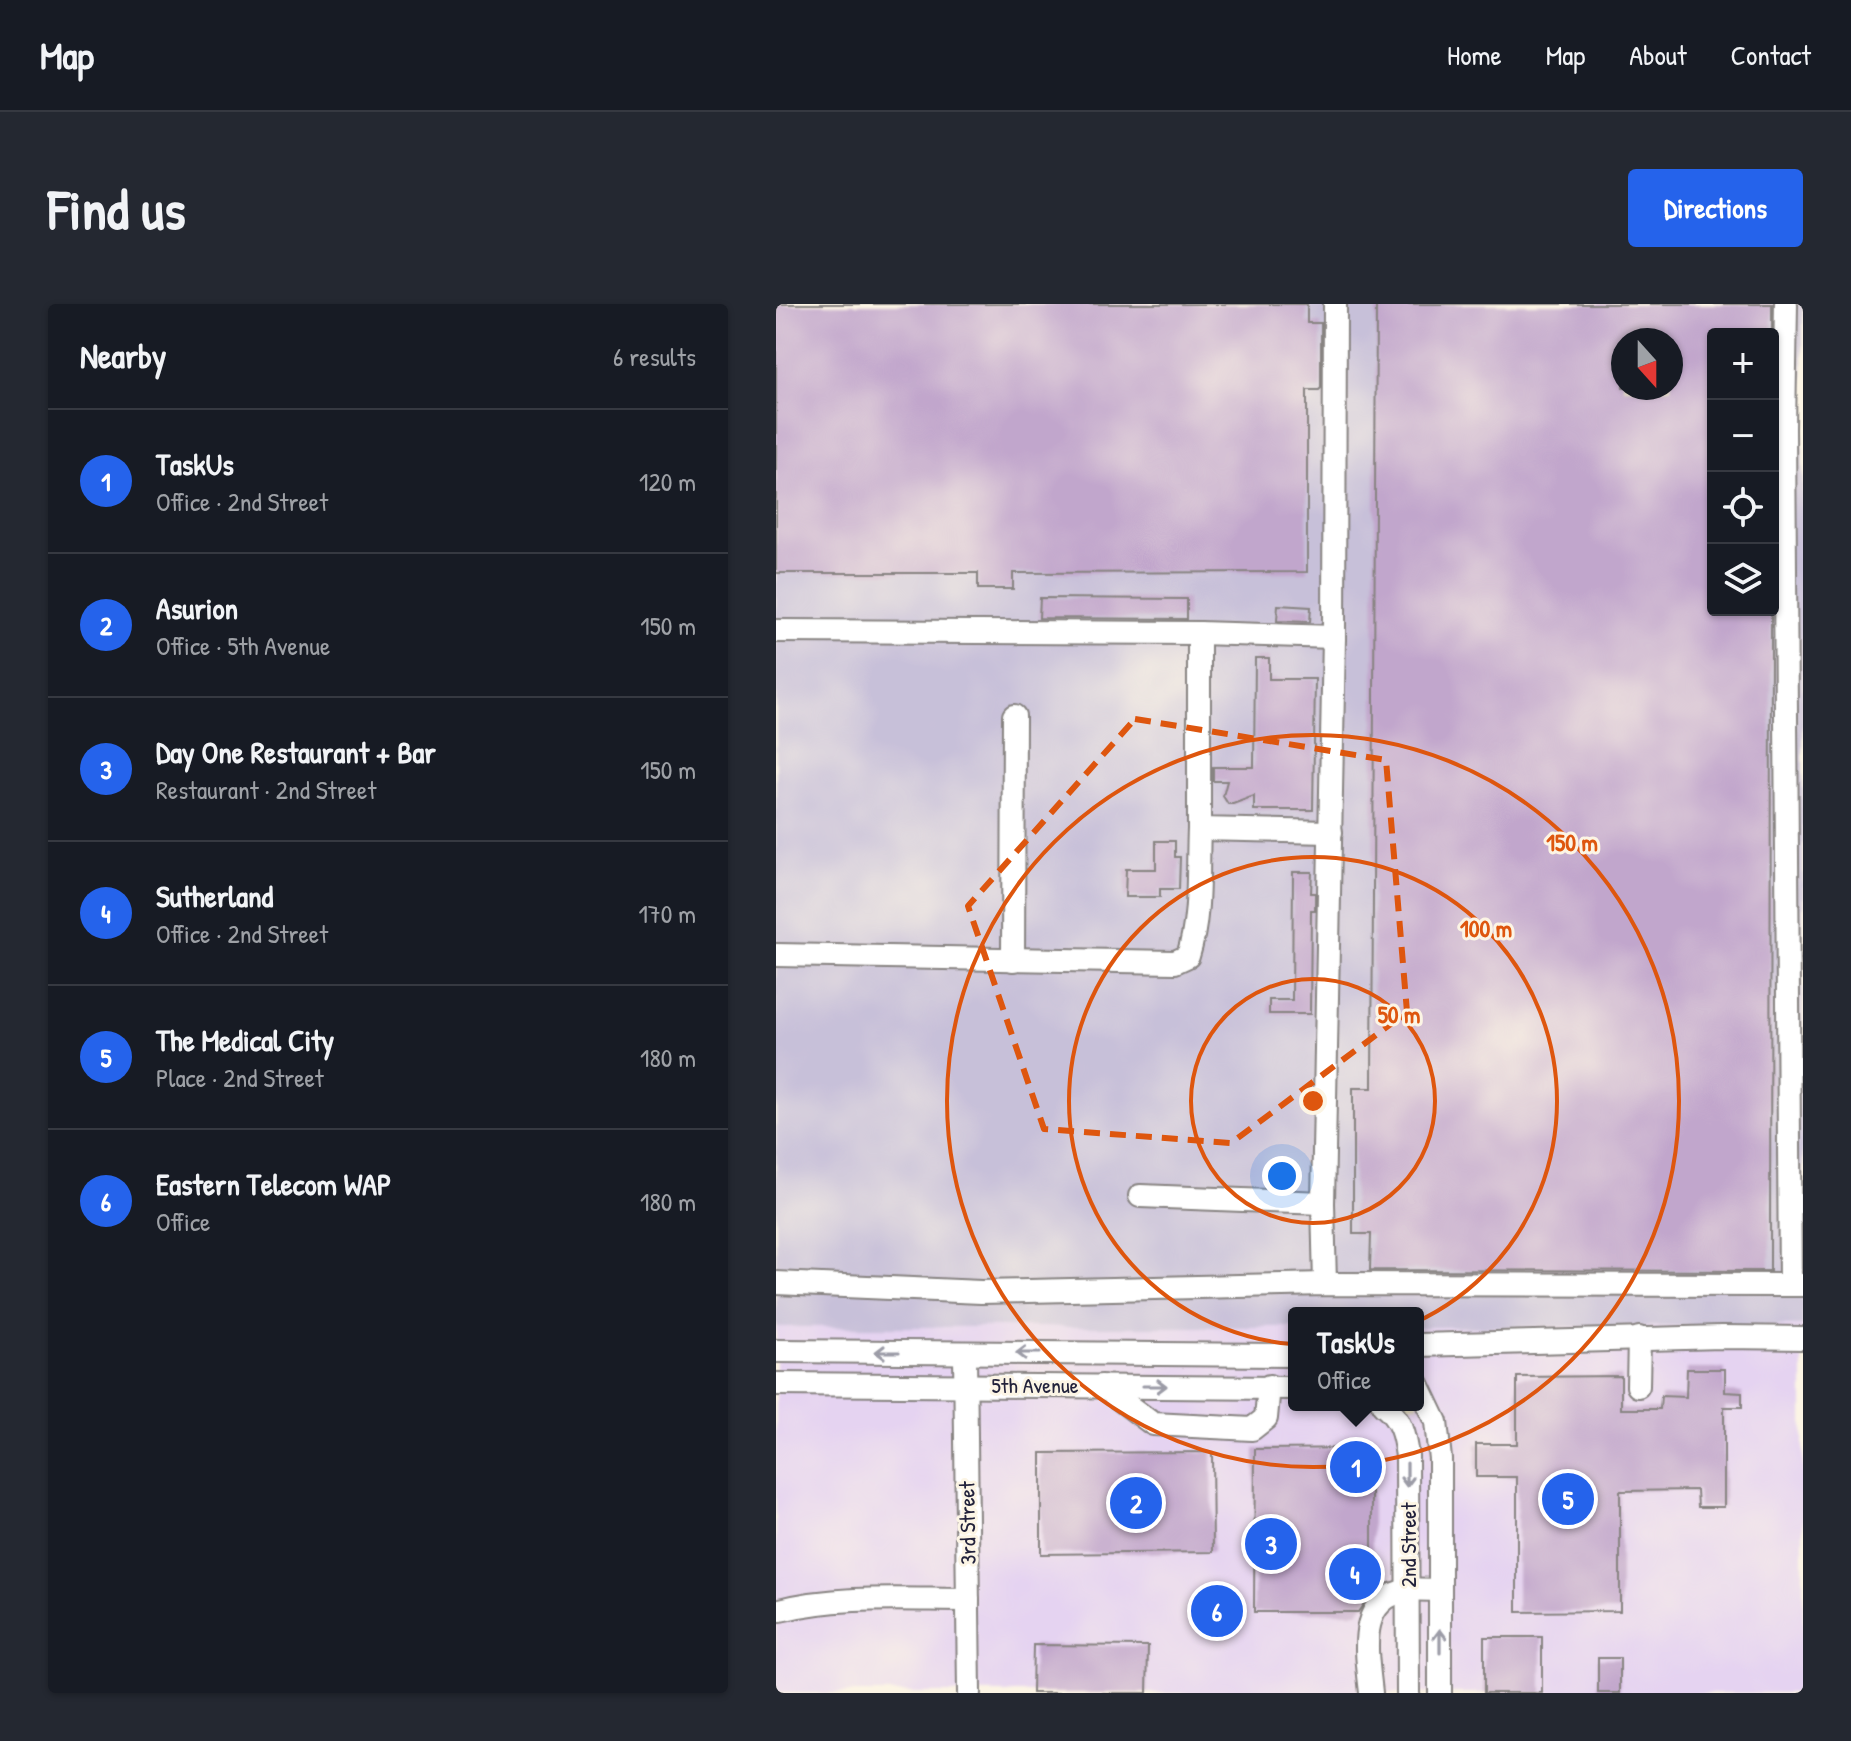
<!DOCTYPE html>
<meta charset="utf-8">
<style>
:root{--surface:#171b24;--page:#242831;--text:#f1f3f6;--muted:#9ea1a6;--line:#363941;--accent:#2563eb}
body{margin:0;font-family:"Patrick Hand",sans-serif;background:var(--page);color:var(--text)}
.controls{position:absolute;right:24px;top:24px;display:grid;overflow:hidden;border-radius:8px;box-shadow:0 2px 6px #0004}
.controls button{width:72px;height:72px;display:grid;place-items:center;padding:0;border:0;border-bottom:2px solid var(--line);background:var(--surface);color:var(--text);font:40px sans-serif}
.compass{position:absolute;left:835px;top:24px;width:72px;height:72px;border-radius:50%;background:var(--surface);box-shadow:0 2px 6px #0004;rotate:159deg}
.you{position:absolute;left:506px;top:872px;width:28px;height:28px;margin:-20px;border:6px solid #fff;border-radius:50%;background:#1a73e8;box-shadow:0 0 0 12px #1a73e833}
.badge{display:grid;place-items:center;width:52px;height:52px;border-radius:50%;background:var(--accent);color:#fff;font-size:26px;font-weight:700}
.pin{position:absolute;translate:-50% -50%;border:4px solid #fff;box-shadow:0 2px 8px #0006}
.popup{position:absolute;left:512px;top:1003px;width:136px;height:104px;box-sizing:border-box;display:grid;place-content:center;border-radius:8px;background:var(--surface);filter:drop-shadow(0 2px 6px #0005);font-size:26px;white-space:nowrap;color:var(--muted)}
.popup b{font-size:30px;color:var(--text)}
.popup::after{content:'';position:absolute;left:50%;top:100%;margin-left:-16px;border:16px solid transparent;border-top-color:var(--surface)}
.list{margin:0;padding:0;list-style:none}
h2{display:flex;justify-content:space-between;align-items:center;height:104px;margin:0;padding:0 32px;font-size:34px}
h2 small{font-size:26px;font-weight:400;color:var(--muted)}
.list li{display:grid;grid-template-columns:52px 1fr auto;gap:24px;align-items:center;box-sizing:border-box;height:144px;padding:0 32px;border-top:2px solid var(--line)}
.list b{display:block;font-size:30px;white-space:nowrap}
.list p{margin:0;font-size:26px;white-space:nowrap;color:var(--muted)}
.list em{font-size:26px;font-style:normal;color:var(--muted)}
.icon{flex:none;width:44px;height:44px;fill:none;stroke:currentColor;stroke-width:2;stroke-linecap:round;stroke-linejoin:round}
.map{position:relative;flex:none;width:1027px;height:1389px;overflow:hidden;border-radius:8px}
header{display:flex;align-items:center;gap:48px;box-sizing:border-box;height:112px;padding:0 40px;background:var(--surface);border-bottom:2px solid var(--line)}
header strong{font-size:38px}
nav{display:flex;gap:44px;margin-inline-start:auto;font-size:28px}
.intro{display:flex;align-items:center;justify-content:space-between;box-sizing:border-box;height:192px;padding:0 48px}
h1{margin:0;font-size:56px}
.button{padding:20px 36px;border-radius:8px;background:var(--accent);color:#fff;font-size:28px;font-weight:700}
main{display:flex;gap:48px;padding:0 48px}
aside{flex:1;background:var(--surface);border-radius:8px;box-shadow:0 2px 6px #0004}
.map>svg:first-child{display:block}
.built{fill:#e5d3f1}
.industrial{fill:#c7c0d9;fill-rule:evenodd}
.building{fill:#c1a6cc;fill-rule:evenodd}
.lines{fill:none;stroke-linecap:round;stroke-linejoin:round}
.minor-casing{stroke:#888482;stroke-width:26}
.minor{stroke:#fff;stroke-width:22}
.oneway{stroke:#9c9ca7}
.marked{fill:none;stroke:#de560e;stroke-width:6;stroke-dasharray:16 10;stroke-linejoin:round}
.ring{fill:none;stroke:#de560e;stroke-width:4}
.labels{text-anchor:middle;stroke-width:6;stroke-linejoin:round;paint-order:stroke}
.street-label{font-size:22px;fill:#22223b;stroke:#fcf5e5}
.centre{fill:#de560e;stroke:#fcf5e5;stroke-width:4}
.ring-label{font-size:24px;text-anchor:middle;font-weight:bold;fill:#de560e;stroke:#fcf5e5;stroke-width:6;stroke-linejoin:round;paint-order:stroke}
</style>
<header>
<strong>Map</strong>
<nav><a>Home</a><a>Map</a><a>About</a><a>Contact</a></nav>
</header>
<div class="intro"><h1>Find us</h1><a class="button">Directions</a></div>
<main>
<aside>
<h2>Nearby<small>6 results</small></h2>
<ul class="list">
<li><span class="badge">1</span><div><b>TaskUs</b><p>Office · 2nd Street</p></div><em>120 m</em></li>
<li><span class="badge">2</span><div><b>Asurion</b><p>Office · 5th Avenue</p></div><em>150 m</em></li>
<li><span class="badge">3</span><div><b>Day One Restaurant + Bar</b><p>Restaurant · 2nd Street</p></div><em>150 m</em></li>
<li><span class="badge">4</span><div><b>Sutherland</b><p>Office · 2nd Street</p></div><em>170 m</em></li>
<li><span class="badge">5</span><div><b>The Medical City</b><p>Place · 2nd Street</p></div><em>180 m</em></li>
<li><span class="badge">6</span><div><b>Eastern Telecom WAP</b><p>Office</p></div><em>180 m</em></li>
</ul>
</aside>
<div class="map">
<svg width="1027" height="1389" viewBox="0 0 1027 1389">
<rect width="100%" height="100%" fill="#fcf5e5"/>
<filter id="ink" filterUnits="userSpaceOnUse"><feTurbulence type="fractalNoise" baseFrequency=".0125" numOctaves="2"/><feDisplacementMap in="SourceGraphic" scale="16" xChannelSelector="R" yChannelSelector="G"/><feConvolveMatrix kernelMatrix="1 2 1 2 8 2 1 2 1" color-interpolation-filters="sRGB"/></filter>
<filter id="wash" filterUnits="userSpaceOnUse"><feTurbulence type="fractalNoise" baseFrequency=".006" numOctaves="4" result="noise"/><feDisplacementMap in="SourceGraphic" scale="32" xChannelSelector="R" yChannelSelector="G"/><feGaussianBlur stdDeviation="1.8" result="paint"/><feColorMatrix in="noise" values="0 0 0 0 0 0 0 0 0 0 0 0 0 0 0 0 0 1.4 0 .05"/><feComposite in="paint" operator="in"/></filter>
<g filter="url(#wash)">
<rect width="100%" height="100%" fill="#eee6c8"/>
<path class="built" d="M1027 1022V1389H0V1023H518V1101H642V1023Z"/>
<path class="industrial" d="M0 0H1027V1022L642 1023V1009H518V1023H0ZM937 30H997V306H937ZM847 36H895V84H847Z"/>
<g id="blocks">
<g class="building">
<path d="M0 0H531V19H545V84L543 86H531V268L237 269V285H202V269H0Z"/>
<path d="M600 0H996V30H937V306H995L994 967 594 966 595 930H577V784H596ZM847 36H895V84H847Z"/>
<path d="M264 294 411 295V315L263 314Z"/>
<path d="M502 301 535 303 534 318 501 317Z"/>
<path d="M479 354H493V375H539L537 506H478V492L457 500H452L447 492 451 477H437V463H478Z"/>
<path d="M380 537H399V553H404L403 585H384V593H349L350 565H380Z"/>
<path d="M517 568H536L535 589H539V606H535L534 710H493V696H516Z"/>
<path d="M911 1065H949V1088L966 1089V1103H948V1203H922L921 1186 844 1187V1307L741 1308V1173H700V1140H741V1073L845 1072V1105H884L885 1092 910 1093Z"/>
<path d="M596 1144V1288L582 1308H478L479 1145Z"/>
<path d="M436 1148 437 1248 265 1250V1149Z"/>
<rect x="708" y="1333" width="58" height="56"/>
<path d="M257 1341 372 1342 371 1389H256Z"/>
<rect x="822" y="1354" width="22" height="35"/>
</g>
</g>
</g>
<g filter="url(#ink)">
<use href="#blocks" fill-opacity="0" stroke="#888482" stroke-width="2"/>
<g class="lines">
<defs>
<g id="minor">
<path d="M1010 0 1008 124 1014 981"/>
<path d="M0 327 423 329 558 333"/>
<path d="M423 329V525L555 528"/>
<path d="M0 651 399 658 412 652C425 611 421 567 423 525"/>
<path d="M237 656 238 412"/>
<path d="M364 892 547 899"/>
<path d="M0 979 205 988 549 980 1027 981"/>
<path d="M549 980 547 899 558 333 559 0"/>
<path d="M642 1041 946 1033 1027 1034"/>
<path d="M0 1047 518 1051"/>
<path d="M189 1049 193 1389"/>
<path d="M0 1080 518 1084"/>
<path d="M642 1080 660 1118 664 1155V1389"/>
<path d="M326 1082 377 1120 476 1125 490 1114 493 1082"/>
<path d="M862 1082 863 1034"/>
<path d="M607 1101C625 1115 628 1131 631 1152L632 1389"/>
<path d="M4 1306C63 1291 131 1296 192 1296"/>
<path d="M595 1389C591 1349 579 1295 632 1286 642 1285 654 1286 664 1286"/>
</g>
</defs>
<use href="#minor" class="minor-casing"/>
<use href="#minor" class="minor"/>
</g>
<defs><path id="oneway-shaft" d="M-6 0H5M1.5-3L5.5 0L1.5 3" fill="none" stroke-width="1.6" stroke-linecap="round" stroke-linejoin="round" transform="scale(2)"/></defs>
<g class="oneway">
<use href="#oneway-shaft" transform="translate(111 1048) rotate(-180)"/>
<use href="#oneway-shaft" transform="translate(252 1049) rotate(180)"/>
<use href="#oneway-shaft" transform="translate(379 1082)"/>
<use href="#oneway-shaft" transform="translate(631 1171) rotate(90)"/>
<use href="#oneway-shaft" transform="translate(664 1337) rotate(-90)"/>
</g>
</g>
<path class="marked" d="M359 415 610 456 631 708 455 839 268 825 192 602Z"/>
<g class="ring">
<circle cx="537" cy="797" r="122"/>
<circle cx="537" cy="797" r="244"/>
<circle cx="537" cy="797" r="366"/>
</g>
<g class="labels">
<g class="street-label">
<text x="259" y="1089">5th Avenue</text>
<text transform="translate(191 1219) rotate(-91)" y="8">3rd Street</text>
<text transform="translate(632 1241) rotate(-90)" y="8">2nd Street</text>
</g>
</g>
<circle cx="537" cy="797" r="12" class="centre"/>
<g class="ring-label">
<text x="796" y="547">150 m</text>
<text x="710" y="633">100 m</text>
<text x="623" y="719">50 m</text>
</g>
</svg>
<div class="controls">
<button>+</button>
<button>−</button>
<button><svg class="icon" aria-label="locate" viewBox="0 0 24 24"><circle cx="12" cy="12" r="6"/><path d="M12 2v4M12 18v4M2 12h4M18 12h4"/></svg></button>
<button><svg class="icon" aria-label="layers" viewBox="0 0 24 24"><path d="M12 4l9 5-9 5-9-5zM3 14l9 5 9-5"/></svg></button>
</div>
<svg class="compass" viewBox="-18 -18 36 36"><path d="M0-13l5 13h-10z" fill="#e53935"/><path d="M0 13l5-13h-10z" fill="#9ea1a6"/></svg>
<div class="you"></div>
<div class="pin badge" style="left:580px;top:1163px">1</div>
<div class="popup"><b>TaskUs</b>Office</div>
<div class="pin badge" style="left:360px;top:1199px">2</div>
<div class="pin badge" style="left:495px;top:1240px">3</div>
<div class="pin badge" style="left:579px;top:1270px">4</div>
<div class="pin badge" style="left:792px;top:1195px">5</div>
<div class="pin badge" style="left:441px;top:1307px">6</div>
</div>
</main>
